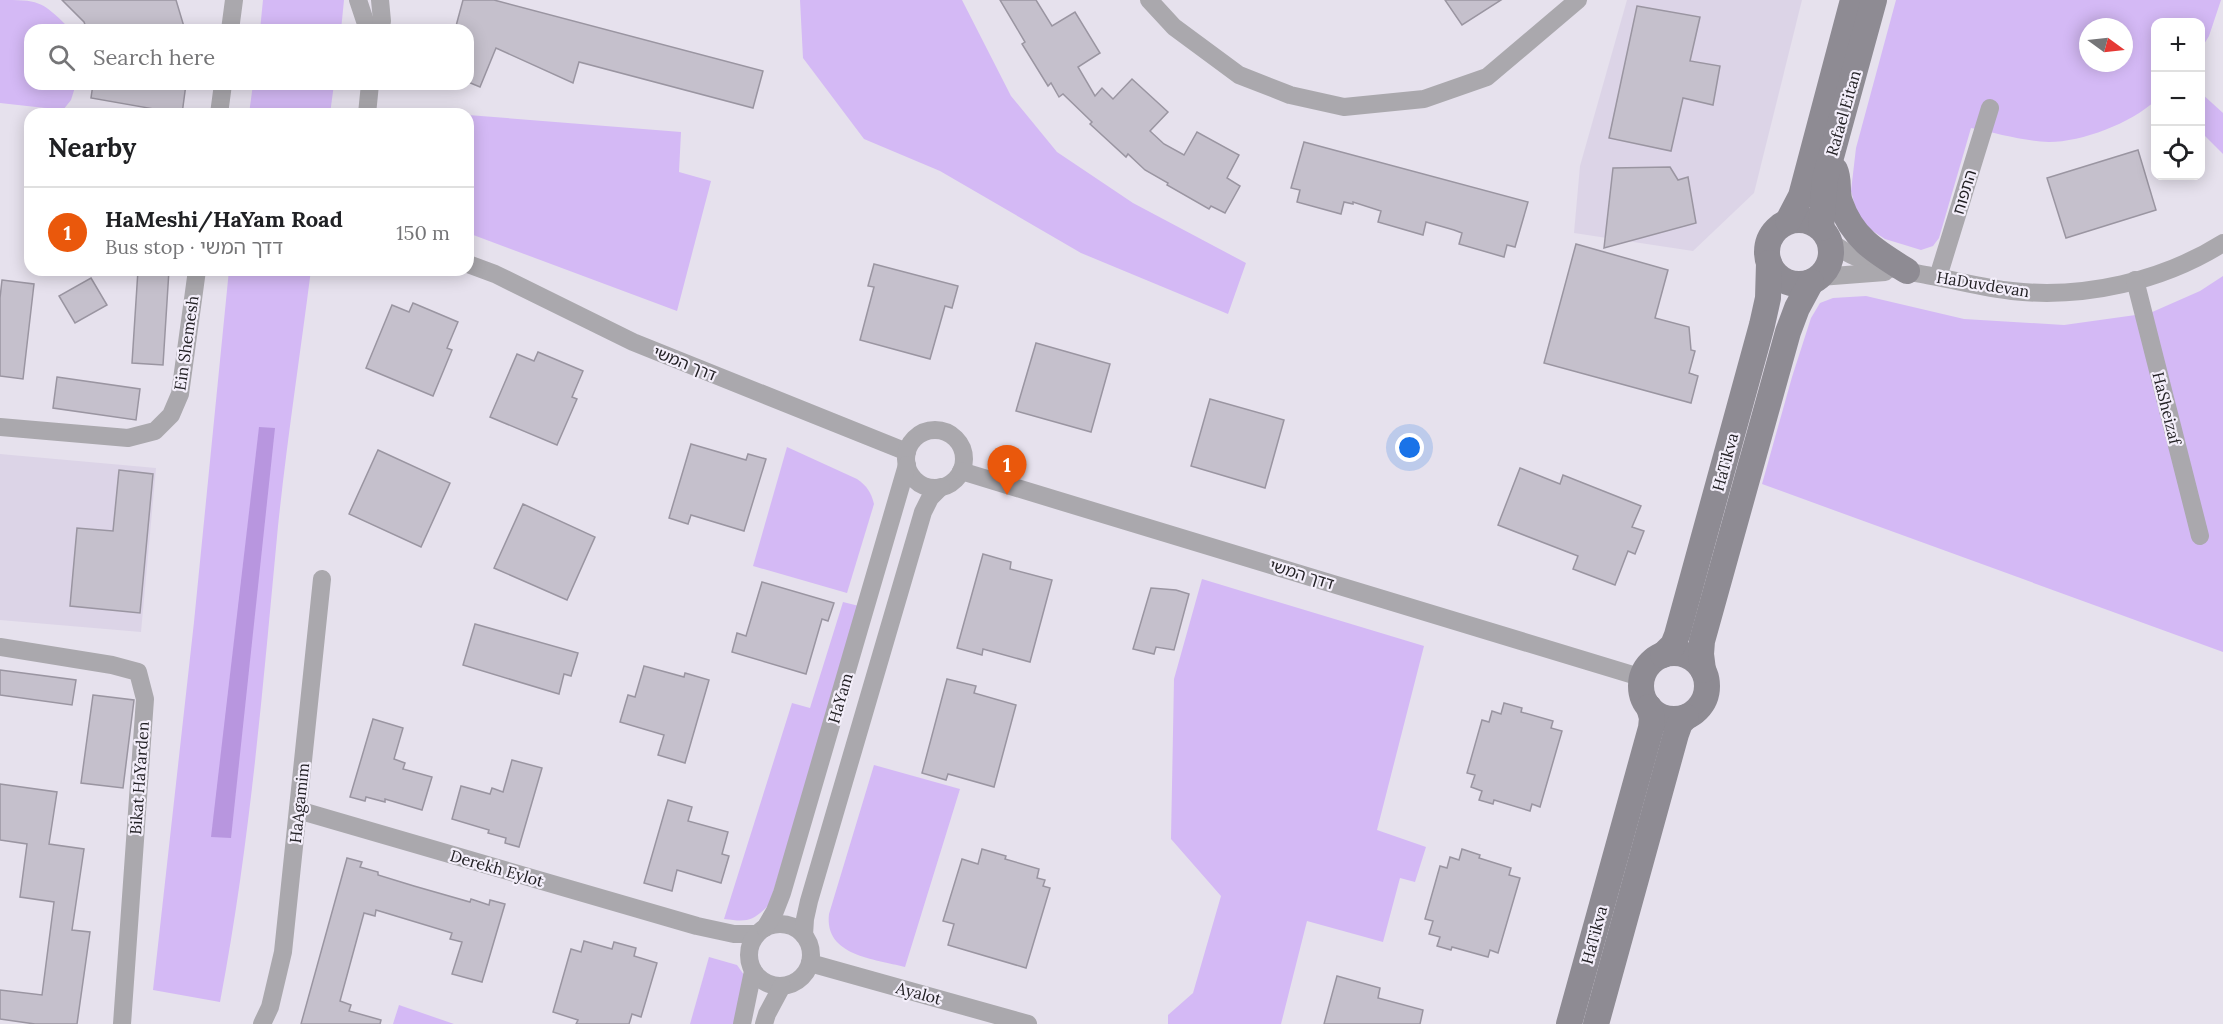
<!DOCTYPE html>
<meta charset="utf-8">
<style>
:root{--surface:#fff;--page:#f2f2f2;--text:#202124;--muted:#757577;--line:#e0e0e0;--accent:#ea580c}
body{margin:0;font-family:Lora,"Noto Sans Hebrew",serif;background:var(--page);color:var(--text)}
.controls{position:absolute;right:18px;top:18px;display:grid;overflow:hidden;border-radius:12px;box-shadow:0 3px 15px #0003}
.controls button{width:54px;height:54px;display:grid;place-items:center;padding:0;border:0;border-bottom:2px solid var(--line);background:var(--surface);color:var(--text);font:30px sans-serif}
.compass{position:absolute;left:2079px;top:18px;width:54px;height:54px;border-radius:50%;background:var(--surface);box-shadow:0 3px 15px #0003;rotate:105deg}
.you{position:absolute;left:1410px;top:448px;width:21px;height:21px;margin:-15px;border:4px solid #fff;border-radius:50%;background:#1a73e8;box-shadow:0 0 0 9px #1a73e833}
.badge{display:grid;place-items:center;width:39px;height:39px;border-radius:50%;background:var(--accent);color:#fff;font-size:20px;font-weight:700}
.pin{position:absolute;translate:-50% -50px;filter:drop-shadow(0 2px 3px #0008)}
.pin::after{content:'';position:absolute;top:32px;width:21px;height:18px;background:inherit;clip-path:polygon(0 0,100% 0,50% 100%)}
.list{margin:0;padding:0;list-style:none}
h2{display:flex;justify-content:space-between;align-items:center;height:78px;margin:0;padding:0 24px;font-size:26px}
h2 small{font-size:20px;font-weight:400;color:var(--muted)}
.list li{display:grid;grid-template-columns:39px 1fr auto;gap:18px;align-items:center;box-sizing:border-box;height:90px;padding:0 24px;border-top:2px solid var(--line)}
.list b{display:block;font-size:22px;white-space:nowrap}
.list p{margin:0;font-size:20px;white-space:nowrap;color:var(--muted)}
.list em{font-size:20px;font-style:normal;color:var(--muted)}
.icon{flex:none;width:33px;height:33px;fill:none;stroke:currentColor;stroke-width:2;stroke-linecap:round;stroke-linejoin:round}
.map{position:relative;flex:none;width:2223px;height:1024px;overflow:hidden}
.search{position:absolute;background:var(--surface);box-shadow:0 3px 15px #0003;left:24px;top:24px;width:450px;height:66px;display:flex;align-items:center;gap:15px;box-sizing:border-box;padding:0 21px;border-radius:18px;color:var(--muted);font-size:22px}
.panel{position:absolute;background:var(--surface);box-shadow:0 3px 15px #0003;left:24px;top:108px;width:450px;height:168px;border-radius:18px}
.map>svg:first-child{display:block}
.built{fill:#dcd4e7}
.green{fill:#d4b9f5;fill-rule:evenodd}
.water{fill:#b896df}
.building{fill:#c5c0cc;stroke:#9a95a1;stroke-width:1.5}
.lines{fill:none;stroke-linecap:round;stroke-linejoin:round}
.street{stroke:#aaa8ad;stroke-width:18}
.secondary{stroke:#8e8b93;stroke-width:26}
.labels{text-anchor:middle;stroke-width:4.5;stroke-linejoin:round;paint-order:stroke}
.street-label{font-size:16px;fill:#222024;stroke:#f3eefa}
</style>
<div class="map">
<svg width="2223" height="1024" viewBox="0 0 2223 1024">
<rect width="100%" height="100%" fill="#e6e1ed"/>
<g class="built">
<path d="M1627 0H1802L1754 193 1693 251 1574 233 1580 166Z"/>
<path d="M0 454 156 468 141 632 0 620Z"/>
</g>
<g class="green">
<path d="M0 0C38 0 41 0 68 27L69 30H30V84H76L71 100 63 110 0 103Z"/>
<path d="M263 0H344L341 30H260Z"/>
<path d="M800 0H962L1011 96 1057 152 1133 203 1246 263 1228 314 1081 253 940 171 864 139 803 58Z"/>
<path d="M1896 0H2221L2209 36 2201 49 2200 22H2156L2155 101C2131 123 2082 142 2049 142 2023 141 1996 133 1971 128L1939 238 1933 246 1921 250 1908 246 1885 239 1868 228 1857 214 1851 191 1856 148ZM2088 27H2124V63H2088Z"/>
<path d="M253 84H334L330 114H249Z"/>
<path d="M2201 93 2223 113V154L2201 132Z"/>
<path d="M468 115 681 132 679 172 711 181 677 311 468 233Z"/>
<path d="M229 270H311C300 355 287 441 278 526 263 685 250 845 220 1002L153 990 194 622Z"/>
<path d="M2223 276V652L1762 484 1792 377 1811 318 1820 303 1833 298 1866 296 1964 319 2064 325 2150 313 2200 291Z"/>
<path d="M787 447 857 479C867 486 871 492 874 504L847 593 753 566Z"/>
<path d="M1202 579 1424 646 1377 830 1426 847 1415 882 1400 878 1383 942 1307 921 1281 1024H1168V1015L1193 993 1221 896 1171 839 1174 679Z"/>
<path d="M843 602 863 607 769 905C752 922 747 922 724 919L792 703 810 708Z"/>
<path d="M874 765 960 789 905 967C875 959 824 956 829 914Z"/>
<path d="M709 957 737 965 749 982 737 1024H690Z"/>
<path d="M399 1005 454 1024H393Z"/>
</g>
<path class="water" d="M259 427 275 428 231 838 211 837Z"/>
<g class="building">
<path d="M62 0H176L185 30H87L84 22Z"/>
<path d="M463 0H494L763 71 753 108 579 62 573 83 496 48 480 87 468 82V30H461L456 26Z"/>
<path d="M1000 0H1036L1052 26 1075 12 1100 53 1078 67 1095 96 1102 88 1113 99 1132 79 1168 112 1150 131 1164 144 1184 155 1197 132 1239 155 1227 178 1240 186 1225 213 1211 206 1209 209 1167 185 1168 183 1145 170 1128 154 1126 157 1090 124 1092 122 1063 94 1059 97 1051 83 1048 86 1022 44 1025 42Z"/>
<path d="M1445 0H1501L1462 25Z"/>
<path d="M1637 6 1700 17 1690 61 1720 66 1713 105 1683 98 1671 151 1609 138Z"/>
<path d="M93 84H186L182 114 91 98Z"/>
<path d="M1304 142 1528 202 1515 247 1507 245 1504 257 1459 244 1462 233 1454 230 1426 222 1423 235 1378 222 1381 211 1353 202V204L1344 202 1341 214 1297 202 1300 190 1291 188Z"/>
<path d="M2138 150 2156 210 2066 238 2047 178Z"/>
<path d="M1670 167 1678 180 1688 177 1696 223 1604 248 1613 168Z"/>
<path d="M1576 244 1668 270 1655 318 1689 327 1691 350 1695 351 1689 373 1698 376 1691 403 1544 363Z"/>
<path d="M874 264 958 286 952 308 945 306 930 359 860 340 874 287 868 286Z"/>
<path d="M138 270H169L163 365 132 363Z"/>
<path d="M91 278 107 305 75 323 59 296Z"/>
<path d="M2 280 34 284 23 379 0 376V298Z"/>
<path d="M413 303 458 322 447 348 452 350 433 396 366 368 392 305 409 312Z"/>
<path d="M1036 343 1110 364 1091 432 1016 411Z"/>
<path d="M538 352 583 371 572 397 577 399 557 445 490 417 517 354 534 361Z"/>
<path d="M57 377 140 389 136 420 53 408Z"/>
<path d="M1210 399 1284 420 1265 488 1191 466Z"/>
<path d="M691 444 746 460 748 454 766 459 744 531 691 515 688 524 669 518Z"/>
<path d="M378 450 450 483 421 547 349 514Z"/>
<path d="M1520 468 1560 484 1563 475 1641 506 1632 527 1644 531 1635 554 1628 551 1615 585 1573 569 1578 556 1498 525Z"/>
<path d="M119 470 153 474 140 613 70 606 77 528 113 531Z"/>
<path d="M523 504 595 537 567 600 494 568Z"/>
<path d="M983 554 1011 562 1010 569 1052 580 1030 662 983 649 982 655 957 648Z"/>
<path d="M762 582 834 603 828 621 822 619 806 674 732 652 737 633 746 636Z"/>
<path d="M1151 588 1176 590 1189 594 1174 650 1156 647 1154 654 1133 649Z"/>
<path d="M475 624 578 653 571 676 564 674 559 694 463 665Z"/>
<path d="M644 666 684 677 685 673 709 680 685 763 658 755 664 735 620 722 628 695 635 697Z"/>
<path d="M0 670 76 680 72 705 0 695Z"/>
<path d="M947 679 976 686 974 693 1016 705 994 787 948 774 946 780 922 773Z"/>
<path d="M93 695 134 700 123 788 81 783Z"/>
<path d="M1504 703 1522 708 1521 712 1553 721 1551 728 1562 731 1540 807 1532 804 1530 811 1494 800 1493 804 1479 800 1482 791 1471 787 1475 775 1467 773 1482 720 1489 722 1492 711 1501 714Z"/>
<path d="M373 719 403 728 394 759 405 763 403 769 432 777 422 810 385 799V802L366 797 365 801 350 797Z"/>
<path d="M512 760 542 768 519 847 505 843 506 838 488 833 489 830 452 819 461 786 490 794 492 788 503 792Z"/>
<path d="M0 784 57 792 49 844 84 849 72 930 90 932 77 1024H35L0 1019V990L42 995 54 902 20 897 27 844 0 840Z"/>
<path d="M668 800 692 807 688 821 728 832 722 854 729 856 721 883 677 870 672 891 644 883Z"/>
<path d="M982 849 1006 856 1005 859 1039 869 1037 878 1045 880 1043 886 1050 888 1026 968 948 945 954 924 943 921 962 859 978 864Z"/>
<path d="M1462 849 1480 855 1479 858 1511 868 1509 875 1520 878 1498 953 1490 950 1488 957 1452 947 1451 950 1437 946 1440 937 1429 934 1433 921 1425 919 1440 866 1447 868 1450 857 1459 860Z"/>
<path d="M347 858 362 862 360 867 378 872V875L414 886 470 902 471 899 489 905 490 900 505 904 482 982 452 974 462 942 450 939 452 933 376 910 375 916 364 913 340 1001 351 1005 349 1011 381 1020 380 1024H301Z"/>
<path d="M584 941 612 949 614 942 636 948 634 956 657 963 641 1017 632 1014 629 1024H576L578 1020 553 1012 571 949 581 952Z"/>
<path d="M1337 976 1380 988 1378 998 1423 1010 1420 1024H1324Z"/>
</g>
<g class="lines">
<g class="street">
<path d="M358 0 368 30"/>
<path d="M1149 0 1174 27 1239 75 1290 95 1344 107 1424 99 1487 77 1578 0"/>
<path d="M230 30 234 0"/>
<path d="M380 30 382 21 380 0"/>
<path d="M219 114 223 84"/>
<path d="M367 114 370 84"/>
<path d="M1829 240C1857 265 1896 269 1931 276 1959 281 1985 288 2012 291 2084 299 2163 281 2223 243"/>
<path d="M468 264 495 274 633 342 907 452"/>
<path d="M1820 277 1885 272"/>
<path d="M1938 277 1990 108"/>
<path d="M2135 280 2200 536"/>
<path d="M0 427 128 438 155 431 171 415 180 394 197 270"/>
<circle cx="935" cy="459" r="29"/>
<path d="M961 471 1643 678"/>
<path d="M0 647 112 665 138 672 145 699 122 1024"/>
<path d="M298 810 697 926 734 934H757"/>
<circle cx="780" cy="955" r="31"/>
<path d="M765 928 775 911 782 893 907 465"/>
<path d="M804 935 805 919 809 901 923 512 930 498 941 487"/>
<path d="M810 963 1028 1024"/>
<path d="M262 1024 270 1007 283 952 322 579"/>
<path d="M742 1024 753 971"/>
<path d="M764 1024 767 1014 782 986"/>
</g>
<g class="secondary">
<path d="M1835 170C1840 181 1836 192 1840 202 1852 238 1876 252 1907 271"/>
<circle cx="1799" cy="252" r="32"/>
<path d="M1788 221 1801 196 1853 0"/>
<path d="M1821 228 1825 179 1874 0"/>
<circle cx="1674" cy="686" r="33"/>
<path d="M1663 655 1673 645 1677 635 1762 325 1768 298 1769 263"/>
<path d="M1703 670 1701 654 1702 641 1788 332 1797 308 1811 282"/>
<path d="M1569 1024 1651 728 1652 718 1649 707"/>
<path d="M1596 1024 1676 734 1680 723 1686 717"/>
</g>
</g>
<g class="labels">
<g class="street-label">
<text transform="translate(1843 113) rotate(-74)" y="6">Rafael Eitan</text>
<text transform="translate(1964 192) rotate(-73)" y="6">התפוח</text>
<text transform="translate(1983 284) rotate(9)" y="6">HaDuvdevan</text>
<text transform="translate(186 343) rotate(-82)" y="6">Ein Shemesh</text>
<text transform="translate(685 363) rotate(22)" y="6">דרך המשי</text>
<text transform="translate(2167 408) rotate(76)" y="6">HaSheizaf</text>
<text transform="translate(1725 462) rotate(-75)" y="6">HaTikva</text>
<text transform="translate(1302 574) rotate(17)" y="6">דדך המשי</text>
<text transform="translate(840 698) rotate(-74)" y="6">HaYam</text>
<text transform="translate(139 778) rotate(-86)" y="6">Bikat HaYarden</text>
<text transform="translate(299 803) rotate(-84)" y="6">HaAgamim</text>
<text transform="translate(497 868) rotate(16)" y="6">Derekh Eylot</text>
<text transform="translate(1594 935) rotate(-75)" y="6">HaTikva</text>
<text transform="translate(919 993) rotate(15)" y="6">Ayalot</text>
</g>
</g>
</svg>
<div class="controls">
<button>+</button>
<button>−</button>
<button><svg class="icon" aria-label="locate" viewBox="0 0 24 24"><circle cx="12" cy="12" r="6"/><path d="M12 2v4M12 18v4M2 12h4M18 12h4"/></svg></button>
</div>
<svg class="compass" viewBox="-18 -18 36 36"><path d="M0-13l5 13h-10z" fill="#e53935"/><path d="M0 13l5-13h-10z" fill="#757577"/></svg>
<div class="you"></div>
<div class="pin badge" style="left:1007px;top:495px">1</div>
<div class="search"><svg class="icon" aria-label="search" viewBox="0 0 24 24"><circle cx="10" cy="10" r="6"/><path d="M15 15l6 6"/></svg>Search here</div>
<section class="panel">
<h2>Nearby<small></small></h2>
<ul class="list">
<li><span class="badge">1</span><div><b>HaMeshi/HaYam Road</b><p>Bus stop · דדך המשי</p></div><em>150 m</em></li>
</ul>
</section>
</div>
